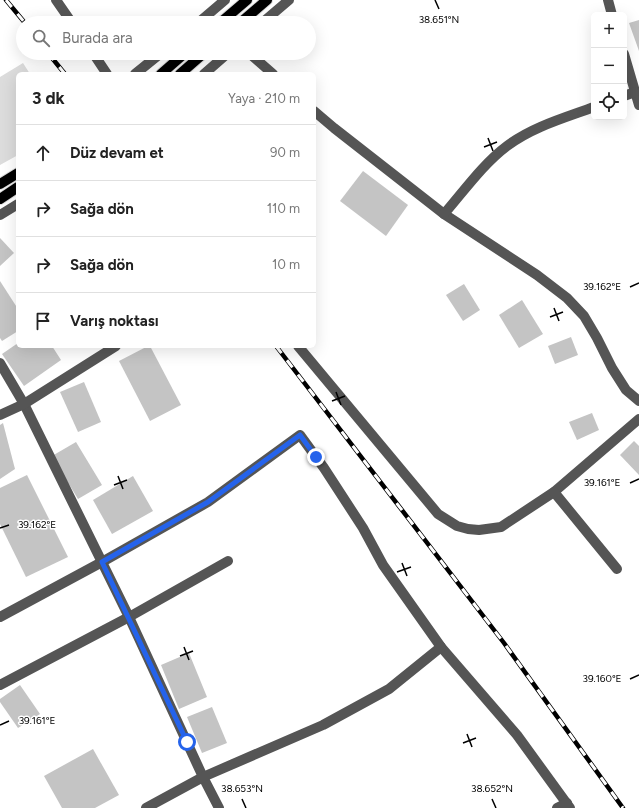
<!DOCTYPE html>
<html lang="tr">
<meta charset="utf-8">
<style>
:root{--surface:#fff;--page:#f6f6f6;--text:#222;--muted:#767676;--line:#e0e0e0}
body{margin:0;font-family:Figtree,sans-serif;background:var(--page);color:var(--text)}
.controls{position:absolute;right:12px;top:12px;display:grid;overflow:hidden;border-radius:6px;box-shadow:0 4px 16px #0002}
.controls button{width:36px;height:36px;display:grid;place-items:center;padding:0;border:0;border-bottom:1px solid var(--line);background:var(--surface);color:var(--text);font:20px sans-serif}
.stop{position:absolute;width:12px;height:12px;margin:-9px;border:3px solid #2563eb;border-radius:50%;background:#fff}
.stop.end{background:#2563eb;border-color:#fff;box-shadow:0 1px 4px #0008}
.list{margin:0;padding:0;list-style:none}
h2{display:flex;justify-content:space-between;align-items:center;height:52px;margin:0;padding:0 16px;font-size:17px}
h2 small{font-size:13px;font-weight:400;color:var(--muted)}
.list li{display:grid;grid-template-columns:26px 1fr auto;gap:12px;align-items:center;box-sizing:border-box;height:56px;padding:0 16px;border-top:1px solid var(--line)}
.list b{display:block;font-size:15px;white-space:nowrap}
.list em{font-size:13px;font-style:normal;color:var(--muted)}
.icon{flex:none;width:22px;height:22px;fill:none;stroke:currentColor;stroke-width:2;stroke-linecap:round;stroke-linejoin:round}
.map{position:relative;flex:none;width:639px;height:808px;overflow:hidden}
.search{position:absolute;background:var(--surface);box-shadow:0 4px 16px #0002;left:16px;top:16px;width:300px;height:44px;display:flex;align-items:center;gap:10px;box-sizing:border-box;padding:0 14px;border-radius:22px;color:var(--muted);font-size:15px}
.panel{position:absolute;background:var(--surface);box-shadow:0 4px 16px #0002;left:16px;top:72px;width:300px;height:276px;border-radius:6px}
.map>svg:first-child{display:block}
.green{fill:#dcdcdc}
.building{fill:#c4c4c4}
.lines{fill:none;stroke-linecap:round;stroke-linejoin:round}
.major-casing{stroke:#dbdbdb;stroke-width:12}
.minor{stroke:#555;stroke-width:10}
.major{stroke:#000;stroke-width:10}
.rail-casing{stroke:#000;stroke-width:4.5}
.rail{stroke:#fff;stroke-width:3;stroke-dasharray:9;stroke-linecap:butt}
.route{stroke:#2563eb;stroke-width:5}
.ticks{fill:none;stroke:#000;stroke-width:1.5}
.ticks-label{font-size:10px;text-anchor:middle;fill:#000;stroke:#fff;stroke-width:3;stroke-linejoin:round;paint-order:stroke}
</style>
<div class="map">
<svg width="639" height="808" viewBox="0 0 639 808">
<rect width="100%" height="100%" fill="#fff"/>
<path class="green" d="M23 63 30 74H18V155L0 165V77Z"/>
<g class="building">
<path d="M639 20V51L629 23Z"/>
<path d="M363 171 408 205 386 236 340 201Z"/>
<path d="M0 238 14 253 0 266Z"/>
<path d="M0 281 18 309V331L2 341 0 338Z"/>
<path d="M464 284 480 310 463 321 446 295Z"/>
<path d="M522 300 543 334 519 348 499 315Z"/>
<path d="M571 337 578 355 555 364 548 346Z"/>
<path d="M18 343V346H52L61 360 24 386 2 354Z"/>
<path d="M148 346H150L181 405 150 421 119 361Z"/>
<path d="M84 382 101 422 78 432 60 392Z"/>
<path d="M592 413 599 430 577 440 569 422Z"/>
<path d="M3 423 15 469 0 479V425Z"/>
<path d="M634 441 639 446V475L620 455Z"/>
<path d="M76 442 102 485 78 499 52 456Z"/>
<path d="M27 475 68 557 26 577 0 524V488Z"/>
<path d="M133 476 153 511 112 534 93 500Z"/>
<path d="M189 653 207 697 179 709 161 665Z"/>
<path d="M20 685 40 714 18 728 0 702V699Z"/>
<path d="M212 707 227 743 202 753 187 717Z"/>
<path d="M93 749 119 795 95 808H62L44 776Z"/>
</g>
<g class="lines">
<defs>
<g id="major">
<path d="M220 23 247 0"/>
<path d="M240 23 267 0"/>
<path d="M161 74 185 53"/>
<path d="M180 74 204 53"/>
<path d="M0 184 18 173"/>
<path d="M0 199 18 187"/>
</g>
</defs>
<use href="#major" class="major-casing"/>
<g class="minor">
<path d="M56 0 72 23"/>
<path d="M608 0 612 15"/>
<path d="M198 23 225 0"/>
<path d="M262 23 289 0"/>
<path d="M93 53 107 74"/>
<path d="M249 53 273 74"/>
<path d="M624 54 639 105"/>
<path d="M135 74 161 53"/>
<path d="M204 74 228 53"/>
<path d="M624 96 635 92"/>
<path d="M314 111 334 128 444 214 537 275 567 298 584 316 597 338 612 368 626 390 639 401"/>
<path d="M444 214C464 191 483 164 507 146 532 127 564 118 594 107"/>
<path d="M0 215 18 204"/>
<path d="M298 346 438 514 457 526 468 529 479 530 501 527 554 492 639 419"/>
<path d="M0 363 24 404 129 617 203 777 219 808"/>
<path d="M0 415 24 404 116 346"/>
<path d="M554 492 617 569"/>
<path d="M0 617 102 562 208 502 300 435 324 468 363 528 383 565 441 647 517 735 570 808"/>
<path d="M0 685 129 617 228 561"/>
<path d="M146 808 203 777 323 725 389 689 441 647"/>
<path d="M557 808 567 803"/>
</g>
<use href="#major" class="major"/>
<defs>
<g id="rail">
<path d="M6 0 25 23"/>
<path d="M48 53 65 74"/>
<path d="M276 346 504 643 623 808"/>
</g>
</defs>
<use href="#rail" class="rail-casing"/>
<use href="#rail" class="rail"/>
</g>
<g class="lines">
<path class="route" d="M187 742 102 562 208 502 300 435 316 457"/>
</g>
<path class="ticks" d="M435 0 439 9M488 138 493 151M484 147 497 142M630 287 639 283M554 308 559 321M550 317 563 312M336 392 341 405M332 401 345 396M118 476 123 489M630 483 639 479M114 485 127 480M0 528 9 525M402 563 407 576M397 572 411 567M184 647 189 660M180 656 193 651M630 679 639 675M0 725 9 721M467 734 472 747M463 743 476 738M242 799 246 808M492 799 496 808"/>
<g class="ticks-label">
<text x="439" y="23">38.651°N</text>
<text x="602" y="290">39.162°E</text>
<text x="602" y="486">39.161°E</text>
<text x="37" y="528">39.162°E</text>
<text x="602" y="682">39.160°E</text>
<text x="37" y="724">39.161°E</text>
<text x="242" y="792">38.653°N</text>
<text x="492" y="792">38.652°N</text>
</g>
</svg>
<div class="controls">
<button>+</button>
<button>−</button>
<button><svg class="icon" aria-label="locate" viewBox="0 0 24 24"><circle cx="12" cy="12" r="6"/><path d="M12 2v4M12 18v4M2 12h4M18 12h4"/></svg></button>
</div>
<div class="stop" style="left:187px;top:742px"></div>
<div class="stop end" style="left:316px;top:457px"></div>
<div class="search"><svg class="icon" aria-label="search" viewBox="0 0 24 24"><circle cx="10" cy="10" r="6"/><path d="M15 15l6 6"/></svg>Burada ara</div>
<section class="panel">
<h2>3 dk<small>Yaya · 210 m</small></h2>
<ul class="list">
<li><svg class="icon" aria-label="ahead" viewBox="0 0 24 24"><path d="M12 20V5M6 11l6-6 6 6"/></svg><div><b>Düz devam et</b></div><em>90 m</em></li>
<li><svg class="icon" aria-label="right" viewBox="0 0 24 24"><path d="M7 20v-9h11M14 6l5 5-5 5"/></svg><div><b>Sağa dön</b></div><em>110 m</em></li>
<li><svg class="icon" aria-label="right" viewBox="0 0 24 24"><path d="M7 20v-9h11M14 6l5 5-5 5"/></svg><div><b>Sağa dön</b></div><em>10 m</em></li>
<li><svg class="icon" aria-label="arrive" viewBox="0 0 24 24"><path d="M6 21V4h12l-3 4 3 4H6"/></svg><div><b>Varış noktası</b></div></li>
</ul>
</section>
</div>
